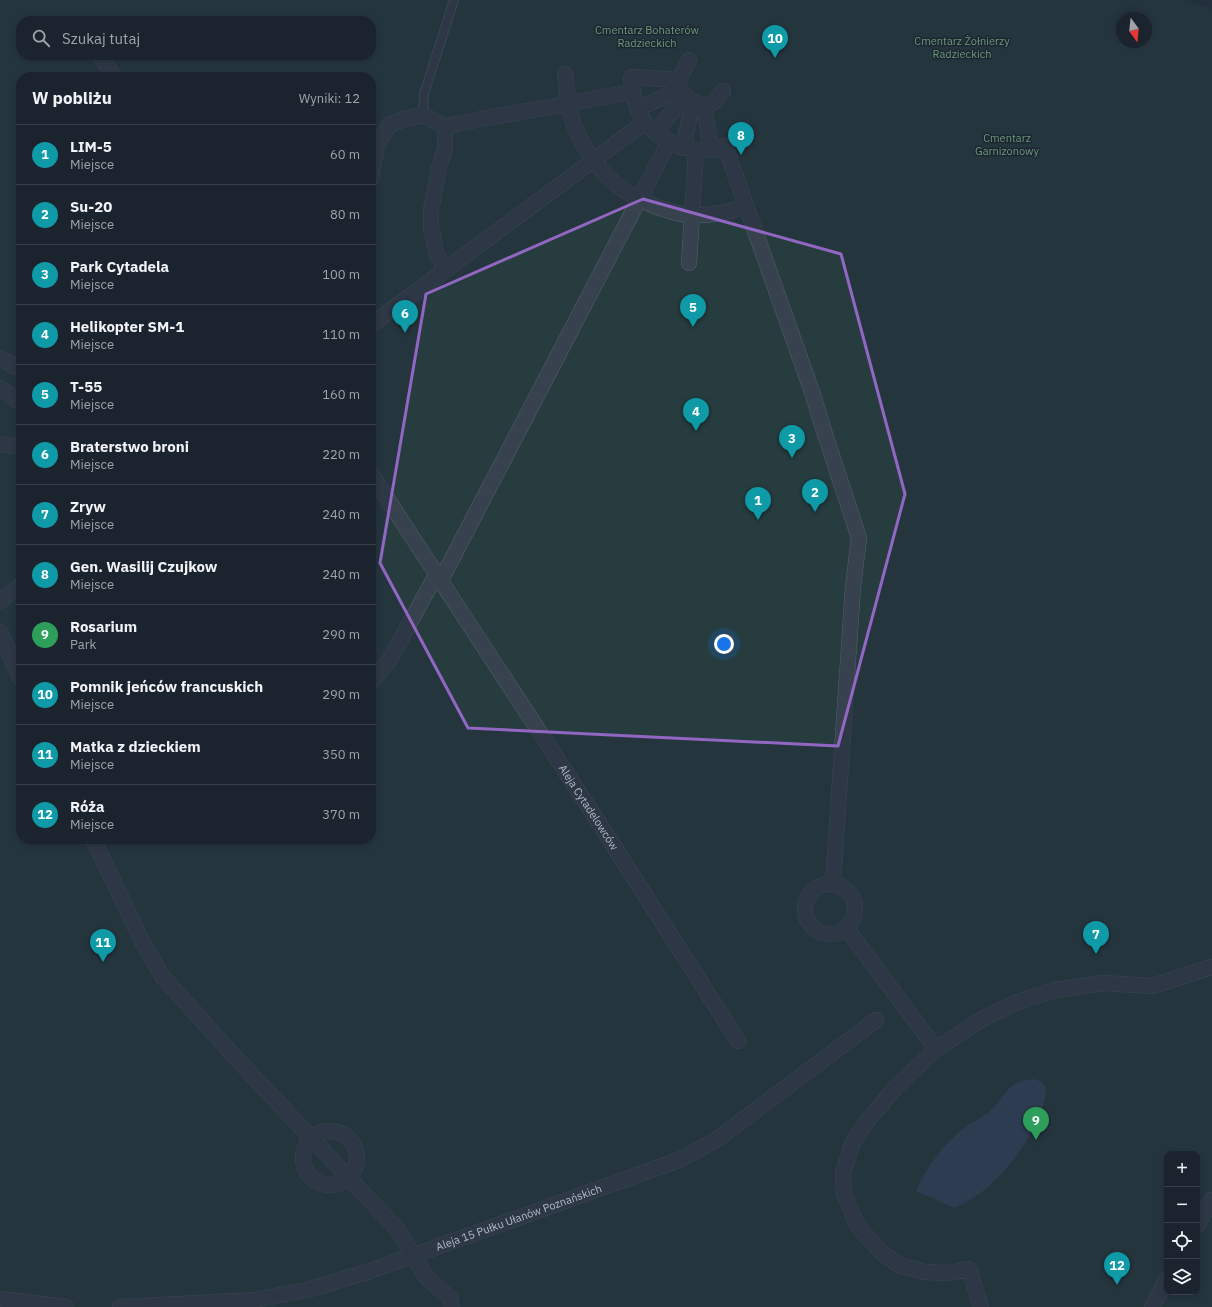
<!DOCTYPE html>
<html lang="pl">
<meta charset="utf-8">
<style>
:root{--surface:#1b232e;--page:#282f3a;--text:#f1f3f6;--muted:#a0a4aa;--line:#39404a;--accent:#0b8043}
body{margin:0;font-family:"IBM Plex Sans",sans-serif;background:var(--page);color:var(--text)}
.controls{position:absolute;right:12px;bottom:12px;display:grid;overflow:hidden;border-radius:8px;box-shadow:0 2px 6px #0003}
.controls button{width:36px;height:36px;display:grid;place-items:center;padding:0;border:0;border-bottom:1px solid var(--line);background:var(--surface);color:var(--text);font:20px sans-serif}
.compass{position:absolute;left:1116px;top:12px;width:36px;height:36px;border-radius:50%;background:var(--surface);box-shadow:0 2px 6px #0003;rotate:165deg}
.you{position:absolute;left:724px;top:644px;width:14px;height:14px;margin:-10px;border:3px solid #fff;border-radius:50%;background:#1a73e8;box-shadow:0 0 0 6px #1a73e833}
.badge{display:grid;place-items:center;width:26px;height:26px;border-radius:50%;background:var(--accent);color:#fff;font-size:13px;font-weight:700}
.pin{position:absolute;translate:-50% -33px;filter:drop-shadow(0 1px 2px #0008)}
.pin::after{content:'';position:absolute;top:21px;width:14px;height:12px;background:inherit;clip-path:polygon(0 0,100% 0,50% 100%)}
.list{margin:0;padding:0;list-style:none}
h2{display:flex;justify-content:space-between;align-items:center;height:52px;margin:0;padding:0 16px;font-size:17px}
h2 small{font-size:13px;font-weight:400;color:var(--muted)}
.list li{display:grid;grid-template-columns:26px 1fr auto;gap:12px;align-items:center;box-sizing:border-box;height:60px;padding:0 16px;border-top:1px solid var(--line)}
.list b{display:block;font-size:15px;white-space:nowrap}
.list p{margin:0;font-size:13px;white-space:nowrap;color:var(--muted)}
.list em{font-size:13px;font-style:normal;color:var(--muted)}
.icon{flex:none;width:22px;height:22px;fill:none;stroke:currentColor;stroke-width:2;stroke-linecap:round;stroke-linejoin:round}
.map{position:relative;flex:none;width:1212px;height:1307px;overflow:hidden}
.search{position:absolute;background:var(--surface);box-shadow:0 2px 6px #0003;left:16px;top:16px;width:360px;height:44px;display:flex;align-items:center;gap:10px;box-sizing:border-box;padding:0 14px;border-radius:16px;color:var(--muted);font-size:15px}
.panel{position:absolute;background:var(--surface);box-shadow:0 2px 6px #0003;left:16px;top:72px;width:360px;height:772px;border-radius:16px}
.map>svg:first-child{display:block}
.green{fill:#263c3f;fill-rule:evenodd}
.water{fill:#394c67}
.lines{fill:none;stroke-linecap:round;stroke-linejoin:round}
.lane-casing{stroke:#565f6c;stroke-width:10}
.street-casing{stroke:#565f6c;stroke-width:16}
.lane{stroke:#38414e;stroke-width:8}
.street{stroke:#38414e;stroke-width:15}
.marked{fill:none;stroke:#9266c3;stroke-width:3;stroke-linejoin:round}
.labels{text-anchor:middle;stroke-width:3;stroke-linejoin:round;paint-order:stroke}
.park-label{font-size:11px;fill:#6b9a76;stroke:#1d2633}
.street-label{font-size:11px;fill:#b4bcc9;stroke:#1d2633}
</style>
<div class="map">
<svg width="1212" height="1307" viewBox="0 0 1212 1307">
<rect width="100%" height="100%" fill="#242f3e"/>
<path class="green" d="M0 0H1186L1212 9V1307H0ZM1122 18H1146V42H1122ZM21 21H371V55H21ZM21 77H371V839H21ZM1167 1154H1197V1292H1167Z"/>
<path class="water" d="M1033 1079C1038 1080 1043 1082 1045 1087 1047 1093 1045 1100 1043 1105 1033 1135 1014 1163 991 1184 980 1194 968 1202 955 1208L916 1191C928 1164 944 1144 967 1126 975 1121 983 1117 990 1111 1007 1095 1005 1082 1033 1079Z"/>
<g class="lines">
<defs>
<path id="lane" d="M423 115 424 94 454 0"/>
<g id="street">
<path d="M100 55 114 77"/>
<path d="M689 60 679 80V90C688 98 700 110 712 103 716 101 720 95 723 91"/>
<path d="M565 74C567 91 568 109 574 125 589 163 613 189 652 205 665 210 679 215 693 215 711 216 729 212 747 206"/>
<path d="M679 80 631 77C632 88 633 98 637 108 648 136 681 152 710 150 715 150 720 148 725 146L812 392 825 434 859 538 853 587 833 883"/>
<path d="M704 105 711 150"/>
<path d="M637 109 679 90"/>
<path d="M445 127V149L439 168 431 210V228L437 255 446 269"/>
<path d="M655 132 686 96"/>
<path d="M683 148 693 102"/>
<path d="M371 178 377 145 389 125 404 119 423 115 445 127 460 123 632 92"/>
<path d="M689 263 696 150"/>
<path d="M371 325 645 122"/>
<path d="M0 358 14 366 21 368"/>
<path d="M0 388 21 403"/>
<path d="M0 444 11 446 21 445"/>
<path id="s1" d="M371 474 599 823 738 1041"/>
<path d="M440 582 669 142"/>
<path d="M0 601 21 585"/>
<path d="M0 632 21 680"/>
<path d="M371 682 389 661 436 575"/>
<path d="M93 839 143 943 162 976 234 1056 398 1230 426 1277 450 1298 452 1307"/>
<circle cx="830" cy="909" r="25"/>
<path d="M847 929 936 1049"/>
<circle cx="330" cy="1158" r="27"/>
<path d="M1197 1226 1212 1200"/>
<path d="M0 1299 66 1307"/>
<path id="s2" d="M120 1307 255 1300 307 1290 367 1272 679 1160 716 1140 876 1020"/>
<path d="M981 1307 969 1269 948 1273 924 1272 899 1265 881 1252 857 1225 844 1194 843 1173 853 1142 868 1120 896 1087 936 1049 984 1018 1018 1002 1055 990 1103 983 1152 986 1212 967"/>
<path d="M1152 1307 1167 1279"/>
</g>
</defs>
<use href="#lane" class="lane-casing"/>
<use href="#street" class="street-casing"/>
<use href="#lane" class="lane"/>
<use href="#street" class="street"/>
</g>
<path d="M0 0H1212V1307H0ZM643 199 841 254 905 494 838 746 468 728 380 563 426 294Z" fill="#242f3e" fill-opacity=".55" fill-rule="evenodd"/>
<path class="marked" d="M643 199 841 254 905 494 838 746 468 728 380 563 426 294Z"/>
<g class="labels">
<g class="park-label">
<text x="647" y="34">Cmentarz Bohaterów<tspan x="647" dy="13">Radzieckich</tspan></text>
<text x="962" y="45">Cmentarz Żołnierzy<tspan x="962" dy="13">Radzieckich</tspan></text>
<text x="1007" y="142">Cmentarz<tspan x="1007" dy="13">Garnizonowy</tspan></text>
</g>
<g class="street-label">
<text dy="4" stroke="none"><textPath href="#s1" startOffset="398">Aleja Cytadelowców</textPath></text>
<text dy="4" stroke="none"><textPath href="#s2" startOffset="412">Aleja 15 Pułku Ułanów Poznańskich</textPath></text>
</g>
</g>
</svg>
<div class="controls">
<button>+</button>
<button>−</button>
<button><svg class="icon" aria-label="locate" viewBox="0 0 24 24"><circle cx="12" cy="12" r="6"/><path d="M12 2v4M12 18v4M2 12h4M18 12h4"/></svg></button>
<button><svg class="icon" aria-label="layers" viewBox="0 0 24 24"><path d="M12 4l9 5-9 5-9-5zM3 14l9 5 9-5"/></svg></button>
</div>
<svg class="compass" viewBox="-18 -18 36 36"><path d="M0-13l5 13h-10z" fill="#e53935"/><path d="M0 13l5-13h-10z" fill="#a0a4aa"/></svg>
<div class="you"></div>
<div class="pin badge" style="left:758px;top:520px;background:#0f9aa8">1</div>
<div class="pin badge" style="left:815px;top:512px;background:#0f9aa8">2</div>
<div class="pin badge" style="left:792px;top:458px;background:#0f9aa8">3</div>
<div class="pin badge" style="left:696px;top:431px;background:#0f9aa8">4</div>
<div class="pin badge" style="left:693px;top:327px;background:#0f9aa8">5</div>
<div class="pin badge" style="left:405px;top:333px;background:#0f9aa8">6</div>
<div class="pin badge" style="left:1096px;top:954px;background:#0f9aa8">7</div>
<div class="pin badge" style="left:741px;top:155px;background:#0f9aa8">8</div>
<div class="pin badge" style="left:1036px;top:1140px;background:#2e9e5b">9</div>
<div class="pin badge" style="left:775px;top:58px;background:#0f9aa8">10</div>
<div class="pin badge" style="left:103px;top:962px;background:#0f9aa8">11</div>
<div class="pin badge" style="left:1117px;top:1285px;background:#0f9aa8">12</div>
<div class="search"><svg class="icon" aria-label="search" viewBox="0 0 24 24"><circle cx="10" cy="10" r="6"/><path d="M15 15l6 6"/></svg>Szukaj tutaj</div>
<section class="panel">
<h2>W pobliżu<small>Wyniki: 12</small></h2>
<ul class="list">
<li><span class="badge" style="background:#0f9aa8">1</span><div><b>LIM-5</b><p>Miejsce</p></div><em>60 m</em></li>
<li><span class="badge" style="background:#0f9aa8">2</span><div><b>Su-20</b><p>Miejsce</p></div><em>80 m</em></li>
<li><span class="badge" style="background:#0f9aa8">3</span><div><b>Park Cytadela</b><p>Miejsce</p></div><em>100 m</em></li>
<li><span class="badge" style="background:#0f9aa8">4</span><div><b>Helikopter SM-1</b><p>Miejsce</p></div><em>110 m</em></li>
<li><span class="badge" style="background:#0f9aa8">5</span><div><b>T-55</b><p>Miejsce</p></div><em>160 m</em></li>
<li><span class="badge" style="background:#0f9aa8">6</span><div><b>Braterstwo broni</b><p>Miejsce</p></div><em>220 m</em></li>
<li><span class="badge" style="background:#0f9aa8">7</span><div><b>Zryw</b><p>Miejsce</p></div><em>240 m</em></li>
<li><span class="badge" style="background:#0f9aa8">8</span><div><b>Gen. Wasilij Czujkow</b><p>Miejsce</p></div><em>240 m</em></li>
<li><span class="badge" style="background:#2e9e5b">9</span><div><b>Rosarium</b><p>Park</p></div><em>290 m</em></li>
<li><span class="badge" style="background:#0f9aa8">10</span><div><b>Pomnik jeńców francuskich</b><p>Miejsce</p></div><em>290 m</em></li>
<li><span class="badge" style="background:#0f9aa8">11</span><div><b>Matka z dzieckiem</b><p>Miejsce</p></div><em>350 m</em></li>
<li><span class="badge" style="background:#0f9aa8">12</span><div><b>Róża</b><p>Miejsce</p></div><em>370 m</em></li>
</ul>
</section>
</div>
